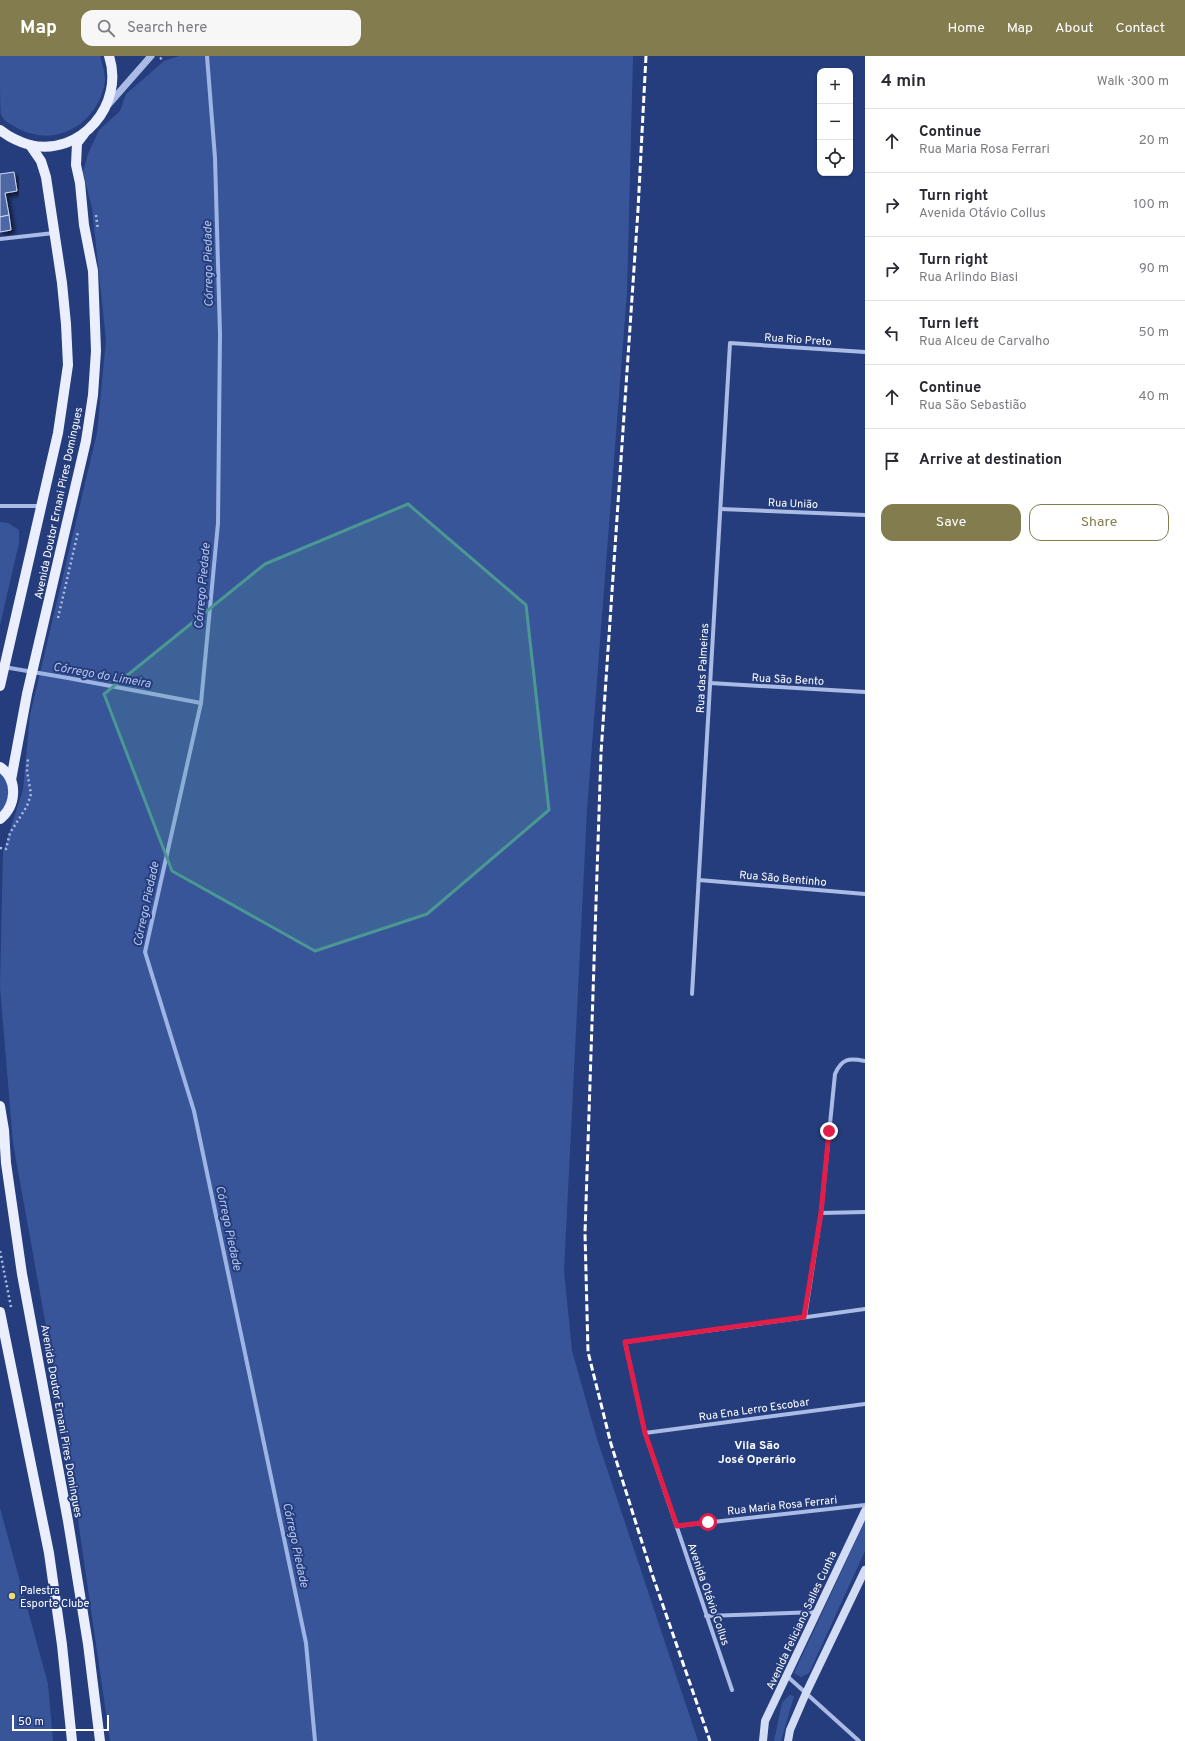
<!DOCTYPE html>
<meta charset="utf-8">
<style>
:root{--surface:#fff;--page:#f7f7f7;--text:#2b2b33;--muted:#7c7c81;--line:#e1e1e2;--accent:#837c4e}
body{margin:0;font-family:Overpass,sans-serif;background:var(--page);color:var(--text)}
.controls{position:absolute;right:12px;top:12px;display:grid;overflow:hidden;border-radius:8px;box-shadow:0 1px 3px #0004}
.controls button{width:36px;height:36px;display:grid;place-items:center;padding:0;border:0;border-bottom:1px solid var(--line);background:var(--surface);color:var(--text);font:20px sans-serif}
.scale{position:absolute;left:12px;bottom:10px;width:97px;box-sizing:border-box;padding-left:4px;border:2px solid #fff;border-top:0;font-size:11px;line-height:14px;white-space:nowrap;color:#fff;-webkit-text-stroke:3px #253d7d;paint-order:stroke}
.stop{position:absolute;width:12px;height:12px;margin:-9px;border:3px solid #e11d48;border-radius:50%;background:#fff}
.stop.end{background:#e11d48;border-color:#fff;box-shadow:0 1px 4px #0008}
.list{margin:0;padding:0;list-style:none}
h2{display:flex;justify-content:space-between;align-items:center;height:52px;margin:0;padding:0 16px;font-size:17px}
h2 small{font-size:13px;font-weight:400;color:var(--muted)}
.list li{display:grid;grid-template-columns:26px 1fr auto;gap:12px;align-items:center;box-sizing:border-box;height:64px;padding:0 16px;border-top:1px solid var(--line)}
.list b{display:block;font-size:15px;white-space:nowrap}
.list p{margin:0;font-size:13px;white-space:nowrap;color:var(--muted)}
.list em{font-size:13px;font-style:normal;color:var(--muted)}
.actions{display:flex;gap:8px;padding:12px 16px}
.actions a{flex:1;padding:9px 0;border:1px solid var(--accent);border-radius:12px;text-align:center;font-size:14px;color:var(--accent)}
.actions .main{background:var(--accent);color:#fff}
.icon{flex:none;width:22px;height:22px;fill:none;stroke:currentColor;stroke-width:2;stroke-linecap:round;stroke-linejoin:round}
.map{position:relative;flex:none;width:865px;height:1685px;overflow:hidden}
header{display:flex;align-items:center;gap:24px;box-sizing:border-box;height:56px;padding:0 20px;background:var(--accent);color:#fff}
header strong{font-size:19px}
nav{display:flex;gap:22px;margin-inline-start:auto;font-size:14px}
.search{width:280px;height:36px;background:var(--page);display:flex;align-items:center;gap:10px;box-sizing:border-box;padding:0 14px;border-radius:12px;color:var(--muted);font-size:15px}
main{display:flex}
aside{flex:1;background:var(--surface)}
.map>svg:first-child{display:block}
.green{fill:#39559a}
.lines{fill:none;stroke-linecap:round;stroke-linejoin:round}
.stream{stroke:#9eb4e5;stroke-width:4}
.building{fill:#4e67a5;stroke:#cdd8f4;filter:url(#shadow)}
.path{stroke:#aabbe5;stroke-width:2.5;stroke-dasharray:2 3;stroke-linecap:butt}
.minor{stroke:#aabbe5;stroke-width:4}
.tertiary{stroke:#aabbe5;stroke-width:7}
.secondary{stroke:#d3dcf5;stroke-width:8}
.primary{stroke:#eaeefd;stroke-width:10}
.rail{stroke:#fff;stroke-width:3;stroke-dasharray:7 3;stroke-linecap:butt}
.route{stroke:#e11d48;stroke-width:5}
.marked{fill:#4b9892;fill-opacity:0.2;stroke:#4b9892;stroke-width:3;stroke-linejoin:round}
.poi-dot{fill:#eede6f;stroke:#253d7d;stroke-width:1.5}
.labels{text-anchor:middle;stroke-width:4;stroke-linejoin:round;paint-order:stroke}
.street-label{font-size:11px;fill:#fff;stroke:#253d7d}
.poi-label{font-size:11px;fill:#fff;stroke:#253d7d;text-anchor:start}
.water-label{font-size:12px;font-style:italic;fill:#b5c6ed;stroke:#253d7d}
.neighbourhood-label{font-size:12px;font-weight:bold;fill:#fff;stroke:#253d7d}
</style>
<header>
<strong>Map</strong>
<div class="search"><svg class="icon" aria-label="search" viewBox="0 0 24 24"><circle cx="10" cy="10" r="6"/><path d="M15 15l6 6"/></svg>Search here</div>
<nav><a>Home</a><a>Map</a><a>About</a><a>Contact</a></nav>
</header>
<main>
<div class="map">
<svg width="865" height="1685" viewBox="0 0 865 1685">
<defs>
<filter id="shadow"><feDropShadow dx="3.5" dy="3.5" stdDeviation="2" flood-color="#0009"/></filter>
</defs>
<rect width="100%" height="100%" fill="#253d7d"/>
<g class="green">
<path d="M0 0H100C102 7 105 17 105 24 100 66 57 93 19 73 12 69 4 66 1 58 0 52 0 10 0 0Z"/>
<path d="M179 0H633L627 236 587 754 564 1215 572 1295 597 1383 698 1685H110L66 1381 13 1087 0 931 3 796 23 734 30 659 97 377 106 284 92 152 83 116 88 98 99 74 120 55 126 38 164 5Z"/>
<path d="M0 466 8 467 19 474V487L0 569Z"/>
<path d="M0 714C13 734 13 739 0 759Z"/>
<path d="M0 1452 48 1628 53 1685H0Z"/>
<path d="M865 1465V1495L809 1617 801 1621 794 1617Z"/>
<path d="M789 1639 794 1640 781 1685H774L782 1647Z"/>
</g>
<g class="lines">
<g class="stream">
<path d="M207 0 215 102 220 278 218 467 201 647 145 896 194 1055 306 1587 315 1685"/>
<path d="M4 611 68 622 201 647"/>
</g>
</g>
<g class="building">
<path d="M14 116 17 135 5 137 9 159 0 161V118Z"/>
<path d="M9 159 11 174 0 176V161Z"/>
</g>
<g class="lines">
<g class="path">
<path d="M160 3 164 0"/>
<path d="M96 159 98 174"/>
<path d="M58 562 78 476"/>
<path d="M0 792 6 793 10 777 27 750 31 738 27 715 28 702"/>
<path d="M0 1195 11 1251"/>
</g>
<g class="minor">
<path d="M0 183 54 177"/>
<path d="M0 450H40"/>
<path d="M721 453 865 459"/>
<path d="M710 627 865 636"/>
<path d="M699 824 865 838"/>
<path d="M692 938 730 287 865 296"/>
<path d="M821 1157 835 1018C842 1002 849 1002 865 1005"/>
<path d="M805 1261 821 1157 865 1156"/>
<path d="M645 1377 865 1348"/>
<path d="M677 1470 865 1449"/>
<path d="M706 1560 817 1556"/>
<path d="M787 1620 859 1685"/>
<path d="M732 1634 645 1377 625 1286 865 1253"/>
</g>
<path class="tertiary" d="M108 49 151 0"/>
<g class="secondary">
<path d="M763 1685 765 1665 865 1455"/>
<path d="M788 1685 790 1674 806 1637 865 1514"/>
</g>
<g class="primary">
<path d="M0 74C9 81 19 86 30 89 81 101 125 48 109 0"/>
<path d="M0 630 58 377 68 309 66 268 62 227 46 121 41 105 30 89"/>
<path d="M0 711C19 724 16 750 0 763"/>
<path d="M11 724 27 638 86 385 93 339 96 295 93 215 84 169 80 127 76 109 77 87 84 78"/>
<path d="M0 1050 4 1074 6 1107 22 1218 68 1465 88 1588 100 1685"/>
<path d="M0 1256 49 1497 62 1589 72 1685"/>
</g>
<path class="rail" d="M646 0 638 154 601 697 585 1177 588 1296 611 1388 652 1518 710 1685"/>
</g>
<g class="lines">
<path class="route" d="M708 1466 677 1470 645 1377 625 1286 804 1261 821 1157 829 1075"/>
</g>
<path class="marked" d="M408 448 526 549 549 754 427 858 315 895 172 815 104 638 265 508Z"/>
<circle class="poi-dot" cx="12" cy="1540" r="4"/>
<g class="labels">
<g class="street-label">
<text transform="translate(798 283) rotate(4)" y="4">Rua Rio Preto</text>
<text transform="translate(58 447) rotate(-78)" y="4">Avenida Doutor Ernani Pires Domingues</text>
<text transform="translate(793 447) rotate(2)" y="4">Rua União</text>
<text transform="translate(702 612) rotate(-87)" y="4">Rua das Palmeiras</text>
<text transform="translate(788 623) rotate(3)" y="4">Rua São Bento</text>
<text transform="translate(783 822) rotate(5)" y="4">Rua São Bentinho</text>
<text transform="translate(754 1353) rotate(-8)" y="4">Rua Ena Lerro Escobar</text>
<text transform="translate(62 1365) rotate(80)" y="4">Avenida Doutor Ernani Pires Domingues</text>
<text transform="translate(782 1449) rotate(-6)" y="4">Rua Maria Rosa Ferrari</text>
<text transform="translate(709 1538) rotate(71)" y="4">Avenida Otávio Collus</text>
<text transform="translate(801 1564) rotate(-65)" y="4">Avenida Feliciano Salles Cunha</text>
</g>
<g class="poi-label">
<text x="20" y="1538">Palestra<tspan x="20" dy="13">Esporte Clube</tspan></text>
</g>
<g class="water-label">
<text transform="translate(208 208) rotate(-91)" y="4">Córrego Piedade</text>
<text transform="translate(202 530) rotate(-85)" y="4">Córrego Piedade</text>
<text transform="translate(102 619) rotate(10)" y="4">Córrego do Limeira</text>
<text transform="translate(146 848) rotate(-78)" y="4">Córrego Piedade</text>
<text transform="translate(229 1172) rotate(78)" y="4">Córrego Piedade</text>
<text transform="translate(296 1489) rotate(78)" y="4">Córrego Piedade</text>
</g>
<g class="neighbourhood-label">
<text x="757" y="1393">Vila São<tspan x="757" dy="14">José Operário</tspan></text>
</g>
</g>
</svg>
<div class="controls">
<button>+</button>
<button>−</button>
<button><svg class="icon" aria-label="locate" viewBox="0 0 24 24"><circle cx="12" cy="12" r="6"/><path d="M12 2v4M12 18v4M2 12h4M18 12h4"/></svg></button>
</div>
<div class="scale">50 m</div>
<div class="stop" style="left:708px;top:1466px"></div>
<div class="stop end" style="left:829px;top:1075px"></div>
</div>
<aside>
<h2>4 min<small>Walk · 300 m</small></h2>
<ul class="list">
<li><svg class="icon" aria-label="ahead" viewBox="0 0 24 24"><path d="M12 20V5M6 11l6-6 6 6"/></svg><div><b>Continue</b><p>Rua Maria Rosa Ferrari</p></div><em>20 m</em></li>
<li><svg class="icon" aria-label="right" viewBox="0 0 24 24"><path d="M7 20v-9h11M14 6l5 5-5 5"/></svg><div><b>Turn right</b><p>Avenida Otávio Collus</p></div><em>100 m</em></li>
<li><svg class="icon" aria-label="right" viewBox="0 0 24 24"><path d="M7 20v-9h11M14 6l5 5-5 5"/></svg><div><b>Turn right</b><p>Rua Arlindo Biasi</p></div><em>90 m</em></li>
<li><svg class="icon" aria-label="left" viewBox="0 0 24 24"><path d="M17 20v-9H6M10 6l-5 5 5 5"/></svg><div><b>Turn left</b><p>Rua Alceu de Carvalho</p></div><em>50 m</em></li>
<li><svg class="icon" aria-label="ahead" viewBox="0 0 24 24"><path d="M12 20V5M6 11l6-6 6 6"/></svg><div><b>Continue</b><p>Rua São Sebastião</p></div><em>40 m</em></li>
<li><svg class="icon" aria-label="arrive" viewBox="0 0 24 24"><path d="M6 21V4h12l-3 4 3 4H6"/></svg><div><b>Arrive at destination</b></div></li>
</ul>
<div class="actions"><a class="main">Save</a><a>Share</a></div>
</aside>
</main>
